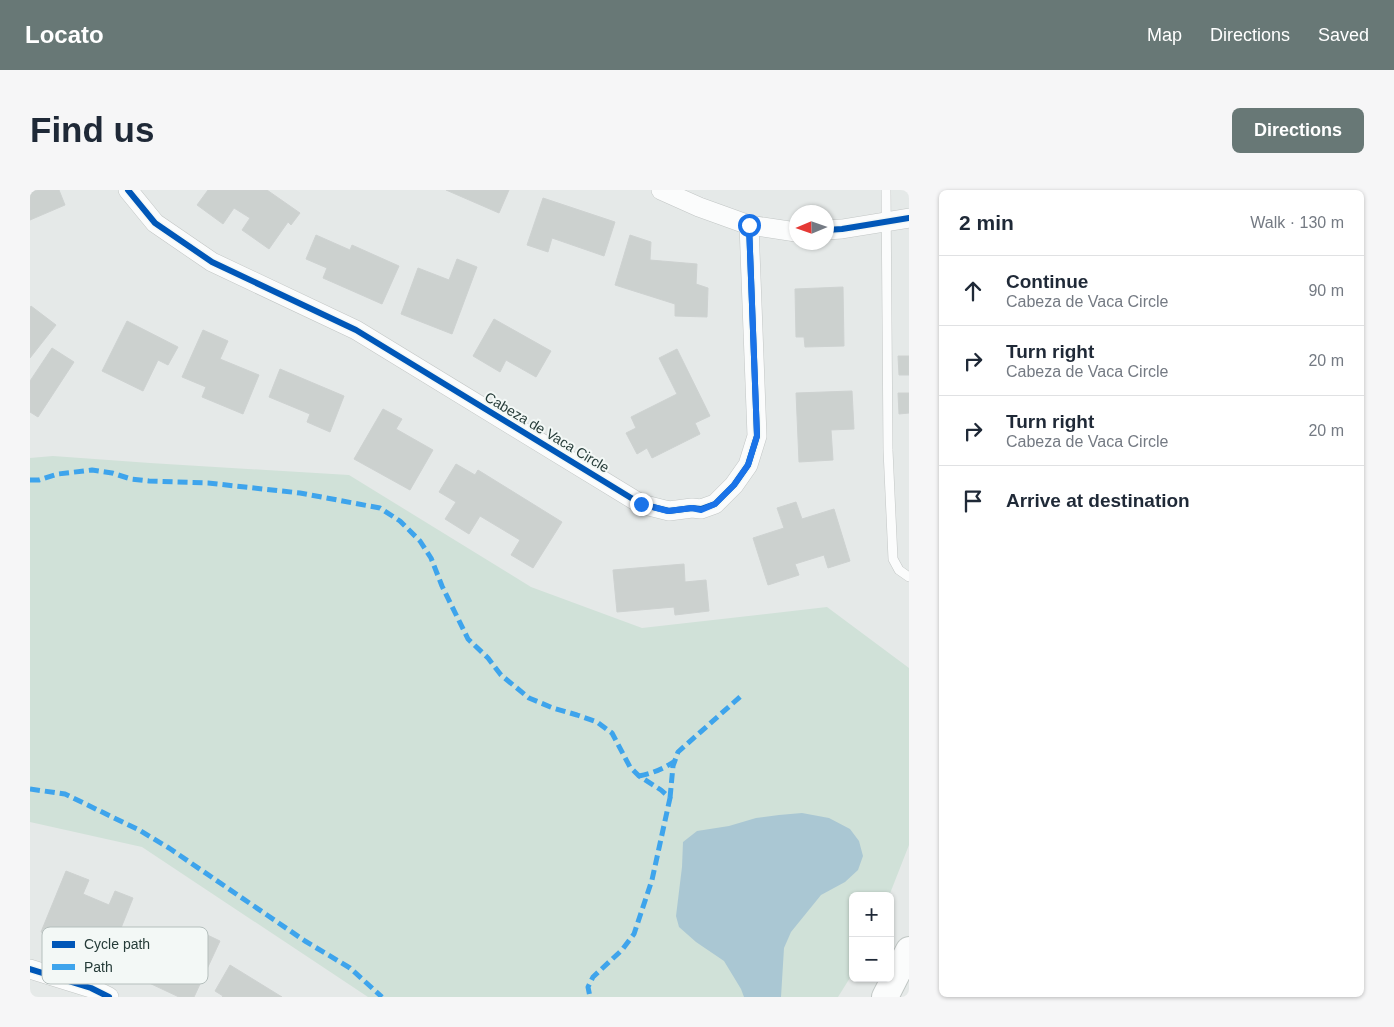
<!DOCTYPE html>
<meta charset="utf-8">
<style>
:root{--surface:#fff;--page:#f6f6f7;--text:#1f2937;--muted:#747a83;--line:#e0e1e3;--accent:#687876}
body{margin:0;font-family:Helvetica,sans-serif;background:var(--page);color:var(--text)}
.controls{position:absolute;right:15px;bottom:15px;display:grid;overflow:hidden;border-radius:8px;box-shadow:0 1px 4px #0004}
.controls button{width:45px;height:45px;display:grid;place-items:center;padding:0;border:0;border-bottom:1px solid var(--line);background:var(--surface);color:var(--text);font:25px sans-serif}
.compass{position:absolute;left:759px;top:15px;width:45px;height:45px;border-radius:50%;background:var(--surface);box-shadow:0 1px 4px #0004;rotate:268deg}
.stop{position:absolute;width:15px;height:15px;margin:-11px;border:4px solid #1a73e8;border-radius:50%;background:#fff}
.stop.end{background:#1a73e8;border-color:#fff;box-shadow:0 1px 5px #0008}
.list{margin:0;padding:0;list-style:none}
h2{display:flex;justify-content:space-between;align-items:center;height:65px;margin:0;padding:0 20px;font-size:21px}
h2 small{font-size:16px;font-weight:400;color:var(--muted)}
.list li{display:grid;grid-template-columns:32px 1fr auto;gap:15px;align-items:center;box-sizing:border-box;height:70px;padding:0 20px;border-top:1px solid var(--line)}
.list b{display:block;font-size:19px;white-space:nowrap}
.list p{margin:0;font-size:16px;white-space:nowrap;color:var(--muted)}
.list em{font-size:16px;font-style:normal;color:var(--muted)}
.icon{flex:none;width:28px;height:28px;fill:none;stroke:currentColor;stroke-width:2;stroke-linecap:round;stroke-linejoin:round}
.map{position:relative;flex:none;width:879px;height:807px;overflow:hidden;border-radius:8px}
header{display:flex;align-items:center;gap:30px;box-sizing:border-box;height:70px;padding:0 25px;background:var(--accent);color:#fff}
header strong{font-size:24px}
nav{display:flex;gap:28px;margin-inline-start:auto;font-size:18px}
.intro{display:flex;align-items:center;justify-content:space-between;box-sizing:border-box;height:120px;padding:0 30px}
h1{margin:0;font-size:35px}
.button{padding:12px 22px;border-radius:8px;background:var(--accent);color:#fff;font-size:18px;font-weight:700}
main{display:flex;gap:30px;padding:0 30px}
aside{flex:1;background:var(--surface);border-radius:8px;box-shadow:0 1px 4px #0004}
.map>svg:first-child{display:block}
.green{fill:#d0e1d8}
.water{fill:#aac7d3}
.building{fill:#ccd1cf;stroke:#ced2d1}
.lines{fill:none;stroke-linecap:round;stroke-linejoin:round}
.service-casing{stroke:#c2c6c5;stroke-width:10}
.minor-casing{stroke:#c2c6c5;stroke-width:20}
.secondary-casing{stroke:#c1c7c5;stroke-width:28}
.service{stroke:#fbfcfc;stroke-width:9}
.minor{stroke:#fbfcfc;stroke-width:19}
.secondary{stroke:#fbfcfc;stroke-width:26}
.quiet{stroke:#3ea4ec;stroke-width:5;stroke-dasharray:10 5;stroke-linecap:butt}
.cycleway-casing{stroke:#f3f8f6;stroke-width:9}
.cycleway{stroke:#0057b8;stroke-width:6}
.route{stroke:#1a73e8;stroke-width:6}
.labels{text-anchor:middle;stroke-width:4;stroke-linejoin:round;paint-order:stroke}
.street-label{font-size:14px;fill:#253b38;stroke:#f3f8f6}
.key{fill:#f3f8f6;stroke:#b5bfbd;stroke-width:1}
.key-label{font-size:14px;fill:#253b38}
</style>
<header>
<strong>Locato</strong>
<nav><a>Map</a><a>Directions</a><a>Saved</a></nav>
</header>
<div class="intro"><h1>Find us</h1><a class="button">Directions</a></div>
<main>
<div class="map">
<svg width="879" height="807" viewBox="0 0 879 807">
<rect width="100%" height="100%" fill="#e5e9e8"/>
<path class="green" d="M23 266 120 273 319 285 501 397 612 438 797 417 879 478V655L859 706H823V783L808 807H338L112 657 0 632V268Z"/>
<path class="water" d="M772 623 799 628 820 639 829 651 833 666 828 680 815 692 791 705 761 742 754 758 751 807H714L711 799 694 771 666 752 649 737 646 726 652 677 653 652 667 641 699 636 726 628 749 625Z"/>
<g class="building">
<path d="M0 0H29L35 15 0 30Z"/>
<path d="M178 0H237L270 23 261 35 258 32 239 59 212 40 220 28 204 18 193 34 167 15Z"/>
<path d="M416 0H479L469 23Z"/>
<path d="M513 8 585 32 574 66 522 48 518 62 497 55Z"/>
<path d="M286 45 320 60 322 55 369 76 352 114 293 88 297 78 276 69Z"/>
<path d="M600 45 621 52 620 70 667 74 666 94 678 98 677 127 645 126V114L585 95Z"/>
<path d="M427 69 447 77 422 144 371 124 388 78 419 90Z"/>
<path d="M813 97 814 156 775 157 774 147H766L765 99Z"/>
<path d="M1 116 26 135 0 168V118Z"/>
<path d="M464 129 521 161 506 187 476 170 470 182 443 166Z"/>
<path d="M97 131 148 157 138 175 128 170 113 201 72 181Z"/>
<path d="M173 140 198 151 190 169 229 185 213 224 172 207 176 197 152 187Z"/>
<path d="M22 158 44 172 8 227 0 222V191Z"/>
<path d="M647 159 680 226 665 233 670 244 622 268 617 258 607 264 596 243 606 238 601 227 647 204 629 168Z"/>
<path d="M868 166H879V185H869Z"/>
<path d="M250 179 314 206 300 242 277 232 280 224 239 207Z"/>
<path d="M822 201 824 239 801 240 803 270 769 272 766 203Z"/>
<path d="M868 203H879V223L869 224Z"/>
<path d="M353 219 372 229 366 239 403 260 380 300 324 269Z"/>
<path d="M426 274 445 285 448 280 532 332 503 378 481 365 490 350 450 326 439 344 415 329 426 312 409 302Z"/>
<path d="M766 312 772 329 804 319 820 371 798 378 794 365 765 374 769 385 738 395 723 348 754 338 747 318Z"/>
<path d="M654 374 655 392 676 390 679 421 645 425 644 417 587 422 583 380Z"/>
<path d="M36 681 59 690 53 704 79 715 85 701 103 708 77 773 30 753 32 750 11 742Z"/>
<path d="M169 741 190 751 164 807H149L100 784 119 744 159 763Z"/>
<path d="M200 775 252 807H192L193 806 185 801Z"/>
</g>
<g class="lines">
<defs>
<path id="service" d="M856 0 858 260 863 369 869 380 879 387"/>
<g id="minor">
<path d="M98 0 125 33 182 72 326 140 611 314 639 321 662 318 671 319 685 314 704 295 718 275 727 246 719 35"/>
<path d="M631 0 669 17 719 35 766 42"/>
<path d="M796 40 812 39 879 28"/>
<path d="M0 779 61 798 79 807"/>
</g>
<path id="secondary" d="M855 807 879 760"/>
</defs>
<use href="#service" class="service-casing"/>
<use href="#minor" class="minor-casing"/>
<use href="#secondary" class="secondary-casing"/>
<use href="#service" class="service"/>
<use href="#minor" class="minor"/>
<use href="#secondary" class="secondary"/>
<g class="quiet">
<path d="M0 290H9L28 284 62 280 82 283 101 289 119 291 178 293 270 303 350 318 370 331 390 351 401 368 412 396 438 449 458 468 471 485 499 508 523 518 547 525 567 532 582 543 600 577 609 586 631 600 640 608 622 690 604 744 592 760 563 787 558 797 560 807"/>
<path d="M609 586C623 583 633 579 645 571"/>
<path d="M0 599 35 604 109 640 139 658 275 751 320 778 352 807"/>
<path d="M640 608 643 576 648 562 711 506"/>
</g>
<defs>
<g id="cycleway">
<path d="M98 0 125 33 182 72 326 140 611 314 639 321 662 318 671 319 685 314 704 295 718 275 727 246 719 35"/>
<path d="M796 40 812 39 879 28"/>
<path d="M0 779 61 798 79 807"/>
</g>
</defs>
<use href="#cycleway" class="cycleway-casing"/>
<use href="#cycleway" class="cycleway"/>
</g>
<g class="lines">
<path class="route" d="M611 314 638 321 662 318 671 320 685 314 704 295 718 275 727 246 719 35"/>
</g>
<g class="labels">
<g class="street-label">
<text transform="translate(517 242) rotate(31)" y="5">Cabeza de Vaca Circle</text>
</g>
</g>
<rect x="12" y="737" width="166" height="57" rx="8" class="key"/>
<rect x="22" y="751" width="23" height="7" fill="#0057b8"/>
<rect x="22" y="774" width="23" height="6" fill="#3ea4ec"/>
<g class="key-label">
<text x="54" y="759">Cycle path</text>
<text x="54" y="782">Path</text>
</g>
</svg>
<div class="controls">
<button>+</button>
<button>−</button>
</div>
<svg class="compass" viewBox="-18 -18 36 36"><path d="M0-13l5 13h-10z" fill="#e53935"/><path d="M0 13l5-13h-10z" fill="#747a83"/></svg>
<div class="stop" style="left:719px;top:35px"></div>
<div class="stop end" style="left:611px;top:314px"></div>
</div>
<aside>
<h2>2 min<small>Walk · 130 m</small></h2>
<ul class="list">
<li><svg class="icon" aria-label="ahead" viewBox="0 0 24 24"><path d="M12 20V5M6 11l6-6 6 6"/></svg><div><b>Continue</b><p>Cabeza de Vaca Circle</p></div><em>90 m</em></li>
<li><svg class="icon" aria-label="right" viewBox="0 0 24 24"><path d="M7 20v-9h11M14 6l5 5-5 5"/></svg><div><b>Turn right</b><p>Cabeza de Vaca Circle</p></div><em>20 m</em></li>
<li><svg class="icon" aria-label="right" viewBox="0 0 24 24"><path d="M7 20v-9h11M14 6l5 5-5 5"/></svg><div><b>Turn right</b><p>Cabeza de Vaca Circle</p></div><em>20 m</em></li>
<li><svg class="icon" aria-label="arrive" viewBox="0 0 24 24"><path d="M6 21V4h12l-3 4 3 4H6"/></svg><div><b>Arrive at destination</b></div></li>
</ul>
</aside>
</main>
